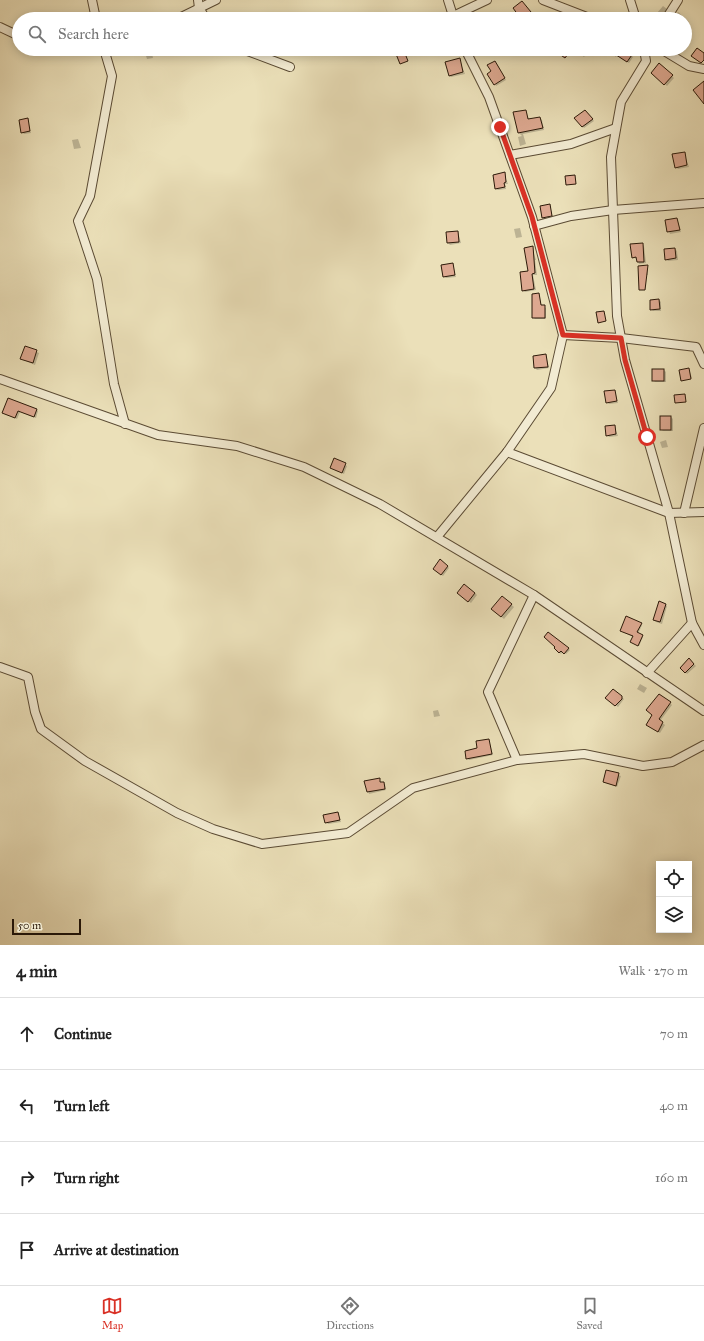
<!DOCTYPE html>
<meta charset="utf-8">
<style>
:root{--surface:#fff;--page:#f6f6f6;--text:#222;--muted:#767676;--line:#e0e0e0;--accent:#d93025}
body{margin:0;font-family:"IM FELL Great Primer",serif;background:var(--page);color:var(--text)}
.controls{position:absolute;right:12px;bottom:12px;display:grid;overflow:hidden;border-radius:0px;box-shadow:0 2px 10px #0003}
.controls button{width:36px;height:36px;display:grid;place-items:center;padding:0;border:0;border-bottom:1px solid var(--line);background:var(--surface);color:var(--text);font:20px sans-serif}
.scale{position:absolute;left:12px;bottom:10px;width:69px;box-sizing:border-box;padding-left:4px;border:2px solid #2b1908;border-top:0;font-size:11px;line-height:14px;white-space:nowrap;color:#2b1908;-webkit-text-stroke:3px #f2ebd2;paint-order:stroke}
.stop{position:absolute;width:12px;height:12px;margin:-9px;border:3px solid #d93025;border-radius:50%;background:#fff}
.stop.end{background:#d93025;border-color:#fff;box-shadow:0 1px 4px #0008}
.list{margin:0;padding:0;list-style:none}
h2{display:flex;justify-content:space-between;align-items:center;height:52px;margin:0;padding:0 16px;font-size:17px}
h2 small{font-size:13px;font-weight:400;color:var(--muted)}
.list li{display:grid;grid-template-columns:26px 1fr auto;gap:12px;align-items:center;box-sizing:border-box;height:72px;padding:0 16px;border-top:1px solid var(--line)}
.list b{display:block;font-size:15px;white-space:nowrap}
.list em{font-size:13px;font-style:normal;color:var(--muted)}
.icon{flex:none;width:22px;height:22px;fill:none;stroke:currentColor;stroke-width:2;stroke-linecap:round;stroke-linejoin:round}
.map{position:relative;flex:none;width:704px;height:945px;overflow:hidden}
.search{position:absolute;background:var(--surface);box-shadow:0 2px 10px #0003;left:12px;right:12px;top:12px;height:44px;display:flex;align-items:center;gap:10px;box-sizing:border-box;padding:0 14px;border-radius:22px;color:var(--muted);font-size:15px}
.sheet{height:340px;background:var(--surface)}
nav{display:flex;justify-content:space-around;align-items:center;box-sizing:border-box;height:56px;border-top:1px solid var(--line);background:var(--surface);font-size:11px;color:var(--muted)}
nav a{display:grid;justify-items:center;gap:2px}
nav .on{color:var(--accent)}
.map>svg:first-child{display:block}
.shadow{fill:#0003}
.building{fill:#dda890;stroke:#2b1908}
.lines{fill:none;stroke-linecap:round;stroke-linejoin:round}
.street-casing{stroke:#5b4b34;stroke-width:10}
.street{stroke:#f2ebd2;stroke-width:8}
.route{stroke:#d93025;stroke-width:5}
</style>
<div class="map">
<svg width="704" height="945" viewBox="0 0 704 945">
<rect width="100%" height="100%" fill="#ebe0b9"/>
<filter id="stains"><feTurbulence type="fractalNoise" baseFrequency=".005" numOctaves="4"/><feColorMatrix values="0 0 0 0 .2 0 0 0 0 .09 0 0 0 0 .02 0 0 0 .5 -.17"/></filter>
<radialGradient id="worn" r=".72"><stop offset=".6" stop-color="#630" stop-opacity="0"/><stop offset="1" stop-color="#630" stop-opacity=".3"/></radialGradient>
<g class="shadow">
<path d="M524 4 532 14 523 19 514 8Z"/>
<path d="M663 6 667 9 662 17 657 13Z"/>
<path d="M678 12 689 22 685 26V19H674Z"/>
<path d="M144 49H151L153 58 147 59Z"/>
<path d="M573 49H590L584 57Z"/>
<path d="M606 49H624L633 57 629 63 617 55 616 57Z"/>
<path d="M632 49 639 51 638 56 631 51Z"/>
<path d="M459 59 465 74 451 77 449 75Z"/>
<path d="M497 64 506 80 496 86 492 72Z"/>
<path d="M659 65 674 78 667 86 652 73Z"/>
<path d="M526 111 529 120 540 118 542 120 544 130 523 134 526 144 520 146 518 137 522 136 519 133Z"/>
<path d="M587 113 594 121 584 128 576 118Z"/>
<path d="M27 119 31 133 24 134 22 132Z"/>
<path d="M78 139 81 148 74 149 72 140Z"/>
<path d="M684 153 689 167 678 169 676 167Z"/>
<path d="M504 174 508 184H505L506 189 498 190 496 189Z"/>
<path d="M549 205 553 217 545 220 543 218Z"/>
<path d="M677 219 681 232 670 234 666 221Z"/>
<path d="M520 228 522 237 516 238 514 229Z"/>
<path d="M458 232 461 243 450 245 448 243Z"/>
<path d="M642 244 644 246 646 263 639 264 637 259 632 257Z"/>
<path d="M532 247 536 260H535L537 275H533L536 290 525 292 523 290 529 272Z"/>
<path d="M675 249 677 251 678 260 668 261 666 259Z"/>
<path d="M452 264 456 277 446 278 444 276Z"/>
<path d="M647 266 648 275H646L645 290H641Z"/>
<path d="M538 294 542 306 546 308V319H535L533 317Z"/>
<path d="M659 300 661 302V311H653L651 309Z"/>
<path d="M25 347 39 353 35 365 21 359Z"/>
<path d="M546 355 549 368 537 370 535 368Z"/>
<path d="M689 369 692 378 682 380Z"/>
<path d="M664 370 666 372V382H655L653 380Z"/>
<path d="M615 391 618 403 609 404 607 402Z"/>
<path d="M8 400 36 409 38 411 36 418 20 412 17 419 5 414 3 413Z"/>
<path d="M671 417 673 419V431H663L661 429Z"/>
<path d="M614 426 618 436 609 437 607 435Z"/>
<path d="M666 440 668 447 662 448 660 442Z"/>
<path d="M335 459 347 466 344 474 333 469Z"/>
<path d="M447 566 449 568 443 576 436 571Z"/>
<path d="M475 593 477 595 471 603 460 595Z"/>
<path d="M502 597 514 607 504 619 494 611Z"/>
<path d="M665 604 667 606 662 624 656 622 654 620Z"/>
<path d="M641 624 642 625 638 634 643 637 639 646 631 642 633 637 623 632Z"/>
<path d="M548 633 570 650 566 654 563 651 561 654 555 648 556 647Z"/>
<path d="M689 660 696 666 687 674 681 668Z"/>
<path d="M640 684 647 688 644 693 637 689Z"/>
<path d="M613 690 624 699 618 707 609 700Z"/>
<path d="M670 703 672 705 660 721 665 725 660 733 649 726Z"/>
<path d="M438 710 440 716 434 717 433 711Z"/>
<path d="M489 740 493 755 469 760 467 758Z"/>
<path d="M607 771 621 776 617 787 604 782Z"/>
<path d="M379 779 381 783 385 784 386 790 369 794 366 782Z"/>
<path d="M338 813 341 822 328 824 326 822Z"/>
</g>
<g class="building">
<path d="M522 1 531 12 521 19 513 8Z"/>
<path d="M697 48 704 53V60L701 63 691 56Z"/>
<path d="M552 49H572L565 58Z"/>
<path d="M607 49H636L627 62Z"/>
<path d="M404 51 408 61 400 64 396 54Z"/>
<path d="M460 58 463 72 449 76 445 62Z"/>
<path d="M495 61 505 78 494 85 487 74 491 71 487 65Z"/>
<path d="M659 63 673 75 664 85 651 73Z"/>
<path d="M704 81V104L693 90Z"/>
<path d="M526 110 528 119 540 117 543 128 518 133 513 112Z"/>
<path d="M585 110 593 119 582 127 574 118Z"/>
<path d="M28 118 30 131 21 133 19 120Z"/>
<path d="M685 152 687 165 675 168 672 154Z"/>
<path d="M505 172 506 182 504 183 505 187 495 189 493 175Z"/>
<path d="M575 175 576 184 566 185 565 176Z"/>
<path d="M550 204 552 216 542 218 540 206Z"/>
<path d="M677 218 680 230 667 232 665 220Z"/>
<path d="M458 231 459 242 447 243 446 232Z"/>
<path d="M643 243 644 262H637L636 257 632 258 630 244Z"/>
<path d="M533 246 535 273 532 274 534 289 522 291 520 272 528 271 524 248Z"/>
<path d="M675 248 676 258 665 260 664 249Z"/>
<path d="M453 263 455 275 443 277 441 265Z"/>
<path d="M648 265 645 290H639L638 266Z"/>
<path d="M539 293 541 305H545V318H532V294Z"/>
<path d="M659 299 660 309 650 310V300Z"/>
<path d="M604 311 606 321 598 323 596 312Z"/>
<path d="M25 346 37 350 33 363 20 359Z"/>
<path d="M546 354 548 367 534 368 533 356Z"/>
<path d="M689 368 691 379 681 381 679 370Z"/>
<rect x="652" y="369" width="12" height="12"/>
<path d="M615 390 617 401 606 403 604 391Z"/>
<path d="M685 394 686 402 675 403 674 395Z"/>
<path d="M8 398 37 409 34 417 18 411 15 418 2 413Z"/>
<rect x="660" y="416" width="11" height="14"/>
<path d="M615 425 616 434 606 436 605 426Z"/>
<path d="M334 458 346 463 342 473 330 468Z"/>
<path d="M440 559 448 566 441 575 433 569Z"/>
<path d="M464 584 475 593 468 602 457 593Z"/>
<path d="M502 596 512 604 501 617 491 609Z"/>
<path d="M659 601 666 604 660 622 653 620Z"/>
<path d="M626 616 642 623 637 632 643 635 638 646 630 642 633 636 620 631Z"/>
<path d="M548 632 569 648 564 654 561 651 559 653 554 648 555 647 544 637Z"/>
<path d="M689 658 694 664 685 673 680 668Z"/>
<path d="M613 689 622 696V699L615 706 605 698Z"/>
<path d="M659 694 671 702 659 719 663 722 658 732 646 725 652 715 646 710Z"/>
<path d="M489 739 492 754 466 759 465 751 477 748 476 741Z"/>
<path d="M606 770 619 773 616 786 603 782Z"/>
<path d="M380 778V782H384L385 789 367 792 364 781Z"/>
<path d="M338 812 340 820 325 823 323 815Z"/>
</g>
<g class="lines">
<defs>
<g id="street">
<path d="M92 0 96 19"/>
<path d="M198 0 199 8 206 19"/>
<path d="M448 0 454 19"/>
<path d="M543 0 592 19"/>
<path d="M630 0 636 19"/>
<path d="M453 16 487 0"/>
<path d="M177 19 216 0"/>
<path d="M666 19 678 0"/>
<path d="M0 27 19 36"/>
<path d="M104 49 112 76 90 196 78 221 97 279 114 384 125 424"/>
<path d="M242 49 290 67"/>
<path d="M644 49 646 61 621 102 611 157 617 316 625 360 669 513 692 623 704 645"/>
<path d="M661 49 689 66 704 69"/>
<path d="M510 155 571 144 616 128"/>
<path d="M534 226 571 216 613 210 704 203"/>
<path d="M563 335 621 338 696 347 704 364"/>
<path d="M0 379 158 435 237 446 304 467 380 504 534 595 704 711"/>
<path d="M507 452 669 513 704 512"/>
<path d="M684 513 704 428"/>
<path d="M437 537 507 452 551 388 563 335 532 217 489 97 465 49"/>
<path d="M534 595 488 692 517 760 584 754 643 766 672 762 704 745"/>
<path d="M0 667 28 677 35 712 41 729 85 761 177 813 213 829 262 844 348 833 413 788 517 760"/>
<path d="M647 673 692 623"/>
</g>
</defs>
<use href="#street" class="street-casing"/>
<use href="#street" class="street"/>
</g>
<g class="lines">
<path class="route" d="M500 127 532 217 563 335 621 338 625 360 647 437"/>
</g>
<rect width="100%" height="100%" filter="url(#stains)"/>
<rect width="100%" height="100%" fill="url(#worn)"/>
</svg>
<div class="controls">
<button><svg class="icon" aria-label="locate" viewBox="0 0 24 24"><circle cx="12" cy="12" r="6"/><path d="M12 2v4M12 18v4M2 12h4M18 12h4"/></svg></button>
<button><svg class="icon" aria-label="layers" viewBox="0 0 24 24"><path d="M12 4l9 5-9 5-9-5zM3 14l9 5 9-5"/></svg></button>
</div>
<div class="scale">50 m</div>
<div class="stop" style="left:647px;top:437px"></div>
<div class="stop end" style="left:500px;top:127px"></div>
<div class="search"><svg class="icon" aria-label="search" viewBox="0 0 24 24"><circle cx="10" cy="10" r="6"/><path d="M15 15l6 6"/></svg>Search here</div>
</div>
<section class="sheet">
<h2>4 min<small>Walk · 270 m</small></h2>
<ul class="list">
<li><svg class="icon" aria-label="ahead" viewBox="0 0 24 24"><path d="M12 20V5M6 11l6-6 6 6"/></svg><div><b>Continue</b></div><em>70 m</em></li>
<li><svg class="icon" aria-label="left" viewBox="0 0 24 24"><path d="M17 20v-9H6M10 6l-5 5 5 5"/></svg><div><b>Turn left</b></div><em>40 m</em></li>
<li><svg class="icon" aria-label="right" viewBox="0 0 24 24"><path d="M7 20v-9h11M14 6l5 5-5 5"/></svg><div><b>Turn right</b></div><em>160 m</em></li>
<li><svg class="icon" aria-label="arrive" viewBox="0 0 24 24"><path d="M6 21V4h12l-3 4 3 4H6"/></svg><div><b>Arrive at destination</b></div></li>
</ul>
</section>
<nav>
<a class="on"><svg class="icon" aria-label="map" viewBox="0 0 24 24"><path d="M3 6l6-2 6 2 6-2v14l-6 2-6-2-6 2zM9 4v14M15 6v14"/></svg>Map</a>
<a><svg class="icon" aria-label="directions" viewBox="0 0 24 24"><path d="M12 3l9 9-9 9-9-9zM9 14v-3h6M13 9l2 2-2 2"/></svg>Directions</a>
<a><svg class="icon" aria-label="saved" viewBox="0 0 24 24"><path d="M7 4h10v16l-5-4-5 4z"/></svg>Saved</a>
</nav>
